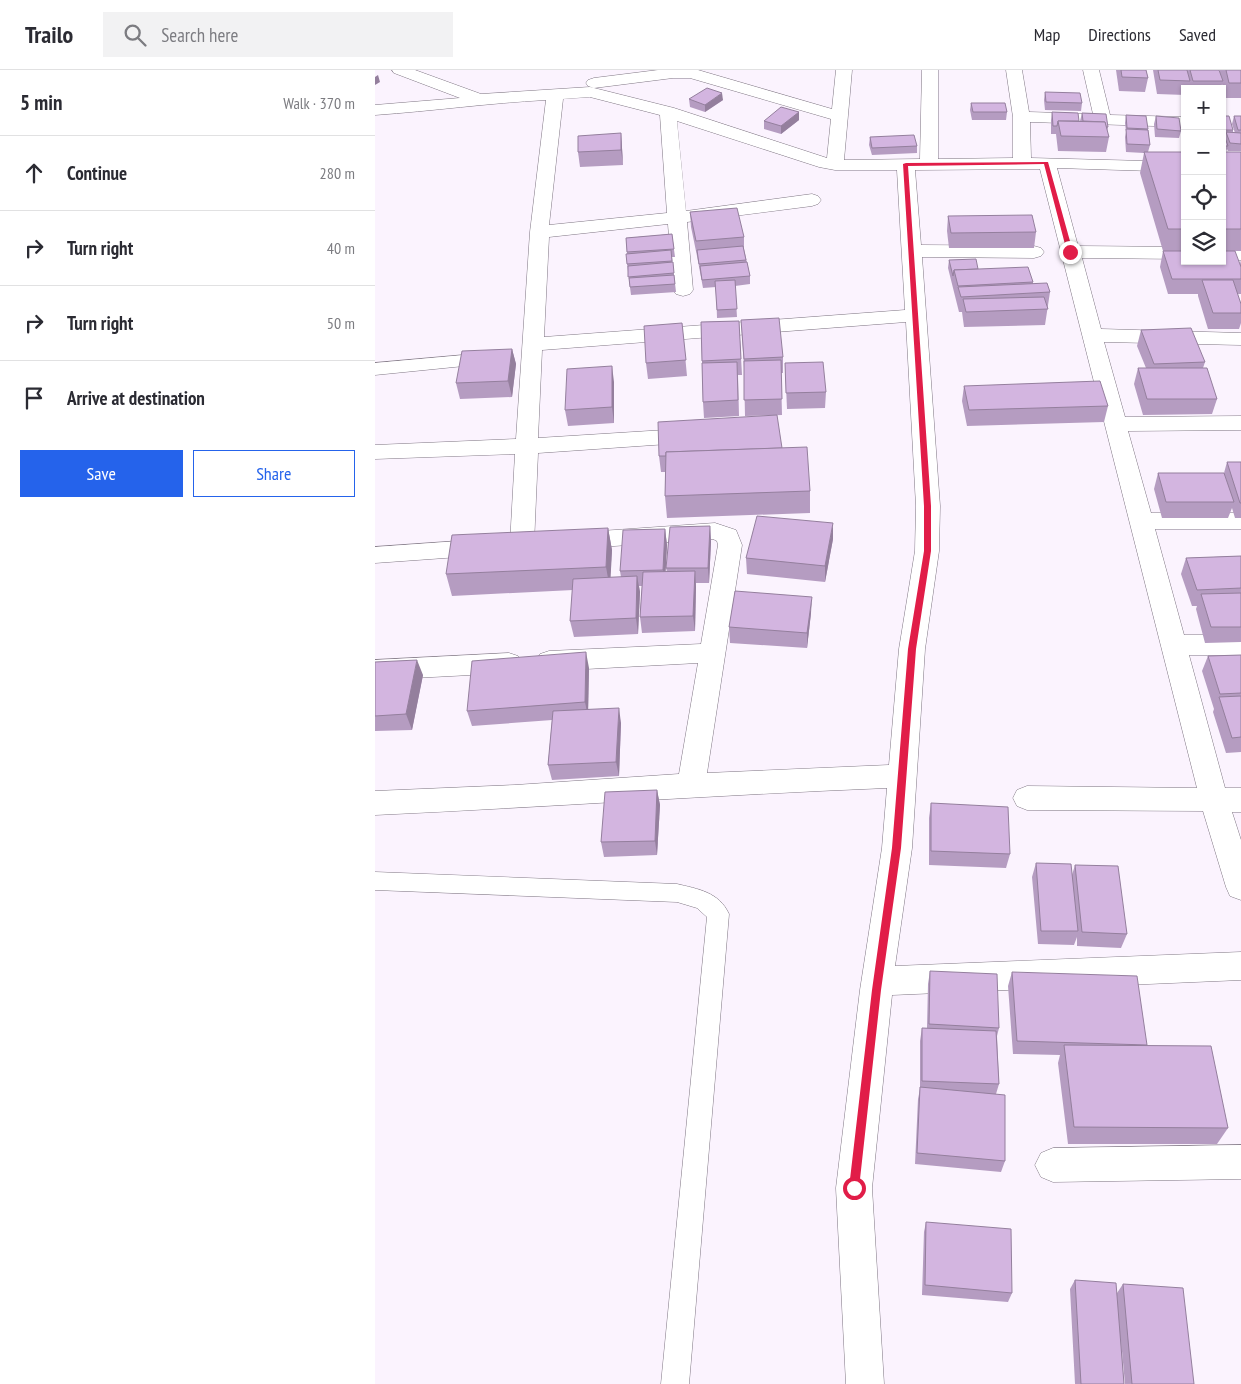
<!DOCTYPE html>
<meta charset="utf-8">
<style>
:root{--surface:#fff;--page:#f2f2f3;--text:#2b2b33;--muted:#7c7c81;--line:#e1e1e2;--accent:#2563eb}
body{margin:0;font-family:"PT Sans Narrow",sans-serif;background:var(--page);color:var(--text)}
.controls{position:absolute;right:15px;top:15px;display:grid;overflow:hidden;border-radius:0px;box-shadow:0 1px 4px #0004}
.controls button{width:45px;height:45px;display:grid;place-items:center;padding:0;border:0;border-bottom:1px solid var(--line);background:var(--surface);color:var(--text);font:25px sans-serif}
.stop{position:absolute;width:15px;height:15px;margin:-11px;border:4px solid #e11d48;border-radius:50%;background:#fff}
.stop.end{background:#e11d48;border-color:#fff;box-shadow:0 1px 5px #0008}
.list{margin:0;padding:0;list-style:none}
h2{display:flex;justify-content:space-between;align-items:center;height:65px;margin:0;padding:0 20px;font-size:21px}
h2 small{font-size:16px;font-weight:400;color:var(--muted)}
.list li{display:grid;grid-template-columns:32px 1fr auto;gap:15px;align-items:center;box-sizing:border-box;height:75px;padding:0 20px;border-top:1px solid var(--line)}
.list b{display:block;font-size:19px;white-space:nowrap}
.list em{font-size:16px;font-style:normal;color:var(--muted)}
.actions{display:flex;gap:10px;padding:15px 20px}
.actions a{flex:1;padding:11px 0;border:1px solid var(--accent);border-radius:0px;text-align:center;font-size:18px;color:var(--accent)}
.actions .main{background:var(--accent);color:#fff}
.icon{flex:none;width:28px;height:28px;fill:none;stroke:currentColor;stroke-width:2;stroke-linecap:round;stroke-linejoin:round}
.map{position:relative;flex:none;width:866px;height:1314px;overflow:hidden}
header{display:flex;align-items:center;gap:30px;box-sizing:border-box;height:70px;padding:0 25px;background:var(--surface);border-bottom:1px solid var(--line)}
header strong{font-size:24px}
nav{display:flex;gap:28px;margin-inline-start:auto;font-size:18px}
.search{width:350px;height:45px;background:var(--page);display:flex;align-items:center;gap:12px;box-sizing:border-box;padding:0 18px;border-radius:0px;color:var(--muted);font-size:19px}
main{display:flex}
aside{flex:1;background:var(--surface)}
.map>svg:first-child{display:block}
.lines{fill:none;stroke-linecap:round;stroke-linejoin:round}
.service-casing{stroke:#7f7683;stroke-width:1}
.minor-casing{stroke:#7f7683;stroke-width:1}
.service{fill:#fff;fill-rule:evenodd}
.minor{fill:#fff;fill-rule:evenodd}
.wall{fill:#b59cc1}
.shaded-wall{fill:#947f9d}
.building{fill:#d3b5e0;stroke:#947f9d}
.route{fill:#e11d48}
</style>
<header>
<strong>Trailo</strong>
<div class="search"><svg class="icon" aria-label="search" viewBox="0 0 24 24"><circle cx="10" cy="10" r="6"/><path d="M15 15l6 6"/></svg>Search here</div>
<nav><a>Map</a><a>Directions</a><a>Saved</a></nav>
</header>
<main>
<aside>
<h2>5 min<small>Walk · 370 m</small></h2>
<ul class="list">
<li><svg class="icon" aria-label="ahead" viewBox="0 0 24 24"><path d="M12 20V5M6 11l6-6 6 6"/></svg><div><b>Continue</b></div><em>280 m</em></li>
<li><svg class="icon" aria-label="right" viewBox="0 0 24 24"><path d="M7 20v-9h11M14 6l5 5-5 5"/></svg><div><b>Turn right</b></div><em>40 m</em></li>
<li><svg class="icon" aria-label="right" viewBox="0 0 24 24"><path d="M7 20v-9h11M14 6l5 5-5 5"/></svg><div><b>Turn right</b></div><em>50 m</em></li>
<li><svg class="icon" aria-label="arrive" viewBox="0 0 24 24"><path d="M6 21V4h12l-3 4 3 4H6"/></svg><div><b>Arrive at destination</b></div></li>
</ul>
<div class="actions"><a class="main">Save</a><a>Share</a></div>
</aside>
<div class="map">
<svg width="866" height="1314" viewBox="0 0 866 1314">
<rect width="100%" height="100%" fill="#fbf3fe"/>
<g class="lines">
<defs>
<path id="service" d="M0 802 302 814C323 819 344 822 354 844L314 1314H286L332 847 322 838 302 832 0 820Z"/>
<g id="minor">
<path d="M17 0H40L106 24 215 17 299 38 452 88 456 49 315 8H298L219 18 213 16 211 13 213 10 219 8 283 0H323L457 39 461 0H477L469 90 545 89 547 0H563V89L638 88V47L631 0H647L654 42 718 44 708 0H724L735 45 810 47V57L655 52 656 88 810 92V102L682 98 703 176 810 177V189L707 188 726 259 866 263V275L729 272 750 347 866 346V360L753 361 776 443H866V459H780L809 565H866V585H814L850 718H866V742H857L866 770V830L855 826 851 817 828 741 652 740 642 736 638 728 642 720 652 716 822 718 665 99 540 100 546 175 659 176 666 178 669 182 666 186 659 188 547 187 565 436 564 481 550 579 537 778 520 896 866 882V910L517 925 497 1118 509 1314H471L461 1118 485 920 507 778 512 718C341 725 171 737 0 745V721L140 715 304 704 323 593 174 601 165 598 161 591 165 584 174 581 326 574 343 475 342 471 338 469 197 479 188 477 185 471 188 465 197 463 340 453 361 460 367 475 332 703 514 695 524 579 540 481 541 436 531 252 167 280 163 368 322 358 330 360 333 365 330 370 322 372 163 383 159 474 156 480 147 482 138 480 135 474 140 384 0 389V375L141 369 155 162 171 30C114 33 57 41 0 45V35L85 28 19 3ZM215 27 285 45 292 143 174 155 188 29ZM302 51 444 97 460 100H522L530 240 169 267 174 167 293 154 298 220 301 224 308 226 315 224 318 220 312 152 437 136 443 134 446 130 443 126 437 124 311 141Z"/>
<rect x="847" y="178" width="19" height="12"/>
<path d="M122 282 129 284 133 288 129 292 0 305V293Z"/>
<path d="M112 469 121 471 124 477 121 483 112 485 0 493V477Z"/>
<path d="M134 583 143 586 147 593 143 600 134 603 0 610V590Z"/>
<path d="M866 1075V1109L678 1112 666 1107 660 1095 666 1083 678 1078Z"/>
</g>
</defs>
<use href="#service" class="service-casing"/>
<use href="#minor" class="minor-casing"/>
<use href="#service" class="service"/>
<use href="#minor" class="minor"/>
</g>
<g class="wall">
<path d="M741 0H771L773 8 770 22 744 21Z"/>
<path d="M778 0H844L845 2V0H866V28H851L847 14 846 19H813V18V19H810V25L782 24Z"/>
<path d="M670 22 707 33 706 41 670 40 669 30Z"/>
<path d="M314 29 348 30 330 42 315 37Z"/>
<path d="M596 33 632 42 631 50H597L595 40Z"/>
<path d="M424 42V50L406 64 389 59V51Z"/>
<path d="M677 42 704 51H705L707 43 733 57 732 62 734 67 731 82 683 81 681 64H676V50Z"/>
<path d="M751 45 773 59 775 75 773 82H810V181H788L765 103 769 83 751 82 750 67 751 62 750 53Z"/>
<path d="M781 46 806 61 804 68 780 67 779 54Z"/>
<path d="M847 46 858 60V62L860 63 857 54 859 46H866V81H853L852 79 851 82 866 83V181H847Z"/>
<path d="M246 63 247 78 248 95 205 97 203 82Z"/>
<path d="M495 67 542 76V83L497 85 494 75Z"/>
<path d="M315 142 369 167V179L375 206V214L360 216 362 247 342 248 341 217 328 218 322 186 316 157Z"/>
<path d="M573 146 661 162 659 178H574L572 161Z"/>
<path d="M297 164 300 187H297L301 222 256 225 252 194V184L251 168Z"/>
<path d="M788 181 865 194 866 190V224H862L866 234V253L864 259H833L823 226V224H793L785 197Z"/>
<path d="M574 190 603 199 658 212V214L675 222 670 255 589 257 587 242H584L573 198Z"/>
<path d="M366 250 408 287V303H406L407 345 370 346 369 298Z"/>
<path d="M364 251 367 305H363L364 346 329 348 328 332 326 252Z"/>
<path d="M307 253 312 306 273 309 271 293Z"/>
<path d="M766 260 830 292 828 298 842 329 837 344 768 345 759 314 763 298H771L762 276Z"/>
<path d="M137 279 141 294 137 327 85 329 81 313Z"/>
<path d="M410 293 451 322 450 338 412 339Z"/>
<path d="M239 312V353L193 356 190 340Z"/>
<path d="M589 316 733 336 729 352 592 356 587 331Z"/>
<path d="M407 378 435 421V443L292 448 290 426V402H286L284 386Z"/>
<path d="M852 392H866V448H860L857 438 853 448H787L779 419 783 403H849Z"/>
<path d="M335 456 336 472 334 513H321L320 561 267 563 265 547 267 516H264L265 522 263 564 199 567 195 551 198 520 77 526 71 504 233 458 237 480 235 508 246 507 245 501 290 459 292 475 290 502H292L291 498Z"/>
<path d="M458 469 450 512 372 504 371 488Z"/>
<path d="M866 486V572L830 573 821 539 822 536H817L806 504 811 488Z"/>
<path d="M436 543 432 578 355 573 354 557Z"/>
<path d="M866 585V682L851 683 838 642 839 639 827 601 833 586Z"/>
<path d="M0 592 48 605 37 660 0 661Z"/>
<path d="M214 598 213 639 246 653 244 706 177 710 173 695 177 650 97 656 92 641Z"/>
<path d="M282 720 285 735 282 785 229 787 226 772Z"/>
<path d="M556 733 635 784 631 798 554 795V748Z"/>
<path d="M661 793 697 805 700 795 752 864 746 878 702 876V867L699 875 663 874 657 807Z"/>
<path d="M555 901 624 958 622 966 624 1014 621 1024 630 1091 626 1102 540 1094 543 1029 545 1019V971L547 958H552L553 914Z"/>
<path d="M637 902 772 975 853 1058 842 1074H693L683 993 685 985 638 984 633 916Z"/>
<path d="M551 1152 637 1223 633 1232 547 1225 549 1162Z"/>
<path d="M700 1210 742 1223 748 1214 819 1314H750L746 1270 749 1314H700L695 1219Z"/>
</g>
<g class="shaded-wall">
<path d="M3 5 5 12 0 15V7Z"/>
<path d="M347 23 348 30 330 42V35Z"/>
<path d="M424 42V50L406 64V56Z"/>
<path d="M246 63 247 78 248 95 246 80Z"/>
<path d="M137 279 141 294 137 327 133 311Z"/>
<path d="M237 296 239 312V353L237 337Z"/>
<path d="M458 453V469L450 512V496Z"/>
<path d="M335 456 336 472 334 513 333 498Z"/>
<path d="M233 458 237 480 235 519 231 497Z"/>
<path d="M290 459 292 475 290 515 288 500Z"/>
<path d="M320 501 321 517 320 561 318 546Z"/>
<path d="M262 506 265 522 263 564 261 548Z"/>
<path d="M437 527 436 543 432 578V563Z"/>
<path d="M211 582 214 598 213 647 210 632Z"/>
<path d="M42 590 48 605 37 660 31 644Z"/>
<path d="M244 638 246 653 244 706 241 692Z"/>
<path d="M282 720 285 735 282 785 280 771Z"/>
</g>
<g class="building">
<path d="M746 0H771L773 8 747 7Z"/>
<path d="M783 0H812L815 11 785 10Z"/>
<path d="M815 0H844L848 11H818Z"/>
<path d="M851 0H866V13H854Z"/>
<path d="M332 18 347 23 330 35 314 29Z"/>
<path d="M670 22 705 23 707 33 671 32Z"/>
<path d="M596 33H630L632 42H598Z"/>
<path d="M406 37 424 42 406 56 389 51Z"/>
<path d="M677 42 703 43 704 51H683L682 56H678Z"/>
<path d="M707 43 731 44 733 57H731L730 52 708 51Z"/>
<path d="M751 45 771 46 773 59 752 58Z"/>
<path d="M781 46 804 48 806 61 782 59Z"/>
<path d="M847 46H854L858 60H847Z"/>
<path d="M859 46H866V60H863Z"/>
<path d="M683 51 730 52 734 67 686 66Z"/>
<path d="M751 59 773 60 775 75 752 74Z"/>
<path d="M847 62H848L853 76H847Z"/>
<path d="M851 62 866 63V74L855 73Z"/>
<path d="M246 63V80L203 82V66Z"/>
<path d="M539 65 542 76 497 78 495 67Z"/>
<path d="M769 82H810V159H793Z"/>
<rect x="847" y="82" width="19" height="77"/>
<path d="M362 138 369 167 321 171 315 142Z"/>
<path d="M657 145 661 162 576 163 573 146Z"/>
<path d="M297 164 299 179 252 182 251 168Z"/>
<path d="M368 176 371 190 324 194 322 180Z"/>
<path d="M296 180 297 191 252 194 251 184Z"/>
<path d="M788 181H810V191H847V181H860L866 197V209H797Z"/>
<path d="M601 189 603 199 579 200 578 206 574 190Z"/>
<path d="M298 192 299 203 253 207V196Z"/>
<path d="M372 192 375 206 327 210 325 196Z"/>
<path d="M653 197 658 212 583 216 579 200Z"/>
<path d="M299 205 300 214 255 217 254 208Z"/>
<path d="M360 210 362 239 342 240 340 211Z"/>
<path d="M827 210H858L866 234V243H838Z"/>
<path d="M672 213 675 222 586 227 583 217Z"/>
<path d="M669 227 673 239 591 242 588 229Z"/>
<path d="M404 248 408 287 369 289 366 250Z"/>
<path d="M364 251 366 289 327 291 326 252Z"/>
<path d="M307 253 311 290 271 293 269 256Z"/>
<path d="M816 258 830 292 779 294 766 260Z"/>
<path d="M137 279 133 311 81 313 87 281Z"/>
<path d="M406 290 407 329 369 330V291Z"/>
<path d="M362 292 363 330 328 332 327 293Z"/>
<path d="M448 292 451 322 411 323 410 293Z"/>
<path d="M237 296V337L190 340 192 299Z"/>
<path d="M763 298H832L842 329H772Z"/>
<path d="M725 311 733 336 594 340 589 316Z"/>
<path d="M402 345 407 378 291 382V386H284L283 352Z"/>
<path d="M432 377 435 421 290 426 291 382Z"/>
<path d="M852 392H866V433H865Z"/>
<path d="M783 403H849L859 432H791Z"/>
<path d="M382 446 458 453 450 496 371 488Z"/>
<path d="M335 456 333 498H291L295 457Z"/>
<path d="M233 458 231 497 71 504 77 465Z"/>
<path d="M290 459 288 500 245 501 248 460Z"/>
<path d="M866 486V518L822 520 811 488Z"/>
<path d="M320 501 318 546 265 547 268 502Z"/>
<path d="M262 506 261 548 195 551 198 509Z"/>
<path d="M360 521 437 527 432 563 354 557Z"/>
<path d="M866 523V557H836L826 524Z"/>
<path d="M211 582 210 632 92 641 97 591Z"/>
<path d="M866 585V623L845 624 833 586Z"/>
<path d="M42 590 31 644 0 646V592Z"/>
<path d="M866 626V667L857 668 844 627Z"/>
<path d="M244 638 241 692 173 695 178 641Z"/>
<path d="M282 720 280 771 226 772 230 722Z"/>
<path d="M556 733 633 737 635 784 556 781Z"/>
<path d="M661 793 696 794 703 861H666Z"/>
<path d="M700 795 743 796 752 864 707 862Z"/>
<path d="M555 901 622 904 624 958 554 954Z"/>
<path d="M637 902 762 906 772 975 642 971Z"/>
<path d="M547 958 621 961 624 1014 547 1011Z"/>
<path d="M689 975 836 976 853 1058 699 1057Z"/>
<path d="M545 1017 630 1025V1091L542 1083Z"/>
<path d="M551 1152 636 1159 637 1223 550 1215Z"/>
<path d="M700 1210 741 1213 749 1314H706Z"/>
<path d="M748 1214 808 1218 819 1314H757Z"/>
</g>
<path class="route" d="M673 92 698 182 695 183 692 182 669 94 533 96 556 436V481L541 579 526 778 506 920 484 1118 483 1121 479 1123 475 1121 474 1118 497 920 517 778 533 579 549 481V436L528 94 531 93Z"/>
</svg>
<div class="controls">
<button>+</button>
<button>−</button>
<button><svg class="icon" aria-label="locate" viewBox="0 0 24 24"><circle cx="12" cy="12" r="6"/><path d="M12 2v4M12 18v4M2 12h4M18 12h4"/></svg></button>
<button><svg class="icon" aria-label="layers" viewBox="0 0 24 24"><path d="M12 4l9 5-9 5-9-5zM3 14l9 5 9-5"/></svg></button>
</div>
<div class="stop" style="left:479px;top:1118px"></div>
<div class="stop end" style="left:695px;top:182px"></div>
</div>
</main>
